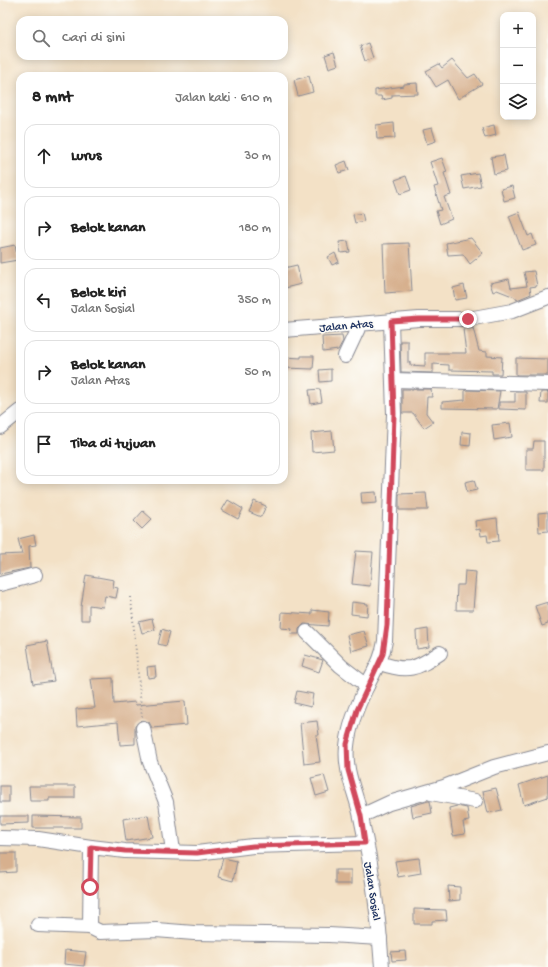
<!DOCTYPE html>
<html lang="id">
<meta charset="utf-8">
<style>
:root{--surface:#fff;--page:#f6f6f6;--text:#222;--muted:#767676;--line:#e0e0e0}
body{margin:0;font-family:"Gochi Hand",sans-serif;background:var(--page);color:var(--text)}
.controls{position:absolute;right:12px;top:12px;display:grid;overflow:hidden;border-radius:8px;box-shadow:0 2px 10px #0003}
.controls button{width:36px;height:36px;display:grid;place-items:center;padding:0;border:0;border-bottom:1px solid var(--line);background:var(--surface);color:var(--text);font:20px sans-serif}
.stop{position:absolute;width:12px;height:12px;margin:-9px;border:3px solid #d1495b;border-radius:50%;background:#fff}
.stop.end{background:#d1495b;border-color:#fff;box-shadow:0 1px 4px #0008}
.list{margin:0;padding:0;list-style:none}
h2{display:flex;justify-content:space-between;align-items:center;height:52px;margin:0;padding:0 16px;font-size:17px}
h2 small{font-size:13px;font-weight:400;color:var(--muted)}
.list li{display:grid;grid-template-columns:26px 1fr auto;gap:12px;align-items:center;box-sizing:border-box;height:64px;margin:0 8px 8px;padding:0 8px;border:1px solid var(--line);border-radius:12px}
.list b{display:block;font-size:15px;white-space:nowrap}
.list p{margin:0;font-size:13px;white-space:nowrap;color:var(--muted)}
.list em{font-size:13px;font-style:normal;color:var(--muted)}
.icon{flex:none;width:22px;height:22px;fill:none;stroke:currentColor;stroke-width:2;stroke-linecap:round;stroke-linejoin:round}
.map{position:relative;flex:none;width:548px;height:967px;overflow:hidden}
.search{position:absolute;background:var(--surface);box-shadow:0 2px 10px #0003;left:16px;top:16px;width:272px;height:44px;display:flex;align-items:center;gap:10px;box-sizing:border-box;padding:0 14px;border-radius:12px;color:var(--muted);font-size:15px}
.panel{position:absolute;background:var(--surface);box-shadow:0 2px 10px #0003;left:16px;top:72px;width:272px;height:412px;border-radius:12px}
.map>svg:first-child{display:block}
.building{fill:#d7b08e}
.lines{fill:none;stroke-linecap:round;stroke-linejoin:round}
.minor-casing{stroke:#878892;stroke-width:16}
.path{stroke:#878892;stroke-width:2;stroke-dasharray:1 3;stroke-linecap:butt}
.minor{stroke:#fff;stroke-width:14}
.route{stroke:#d1495b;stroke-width:5}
.labels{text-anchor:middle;stroke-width:3;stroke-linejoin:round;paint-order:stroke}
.street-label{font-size:12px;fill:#1b2f5e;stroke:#fdfcf7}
</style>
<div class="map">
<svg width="548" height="967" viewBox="0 0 548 967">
<rect width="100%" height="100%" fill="#fdfcf7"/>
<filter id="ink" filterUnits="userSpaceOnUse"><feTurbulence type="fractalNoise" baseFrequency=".025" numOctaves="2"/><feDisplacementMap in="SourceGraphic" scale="8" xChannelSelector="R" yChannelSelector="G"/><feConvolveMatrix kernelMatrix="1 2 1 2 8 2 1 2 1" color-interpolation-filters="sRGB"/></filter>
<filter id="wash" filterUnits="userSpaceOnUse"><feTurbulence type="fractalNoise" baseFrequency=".012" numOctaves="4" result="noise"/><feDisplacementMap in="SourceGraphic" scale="16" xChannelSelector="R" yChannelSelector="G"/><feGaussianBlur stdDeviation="0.9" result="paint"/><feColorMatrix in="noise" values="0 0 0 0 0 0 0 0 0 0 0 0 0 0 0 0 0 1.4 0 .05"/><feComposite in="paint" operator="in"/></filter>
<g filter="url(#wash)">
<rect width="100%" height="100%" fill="#f3e1c6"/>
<g id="blocks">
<g class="building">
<path d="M368 43 373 58 365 61 360 46Z"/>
<path d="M334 52 338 65 329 68 325 55Z"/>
<path d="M452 60 468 78 475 74 482 84 458 99 448 80 436 87 426 71 439 64 442 68Z"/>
<path d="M309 76 313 92 298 96 294 80Z"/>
<path d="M417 83 418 94 392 95V98L382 100 381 96H375V90L404 86V84Z"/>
<path d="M394 123 395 138 377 139 376 125Z"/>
<path d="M494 125 496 135 485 138 482 128Z"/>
<path d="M432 128 436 141 427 144 423 130Z"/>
<path d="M504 155 507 171 494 174 491 157Z"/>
<path d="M442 158 447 172 444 173 451 195 444 197 452 219 440 224 436 211 441 210 434 187 438 186 430 162Z"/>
<path d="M346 161 349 170 339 173 336 165Z"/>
<path d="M478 173 481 186 464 189 461 176Z"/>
<path d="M406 176 411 190 400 194 395 180Z"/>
<path d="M512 186 515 198 504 201 501 189Z"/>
<path d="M519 212 528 236 532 234 536 245 522 250 509 216Z"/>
<path d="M362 213 364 221 355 223 353 215Z"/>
<path d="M471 238 483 253 470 264 463 254 448 255 446 243Z"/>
<path d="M348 241 350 252 341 253 339 242Z"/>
<path d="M409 243 412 291 385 293 383 244Z"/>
<path d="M15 245 18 260 0 263V248Z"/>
<path d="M335 253 339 262 332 265 328 257Z"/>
<path d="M297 265 301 284 285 288 284 268Z"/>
<path d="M534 271 537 286 530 287 531 294 517 300 515 297 497 290 493 292 490 283 509 279 511 288 527 286 524 272Z"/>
<path d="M464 285 467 298 455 300 453 288Z"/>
<path d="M473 328 479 351 487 352V356L502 357 501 374H492V371L449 370V365L433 364V373L401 372 400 341H408V363L410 362V365L425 366V353H466L463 329Z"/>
<path d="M342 336 343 341 338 350 323 352 322 337Z"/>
<path d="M301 356H314L313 369 284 368V357L301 358Z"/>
<path d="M516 358 548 359V375H516Z"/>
<path d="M331 369V381L320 382 319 370Z"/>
<path d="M320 389 322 402 311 404 309 390Z"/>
<path d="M402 389H431L432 397H427L426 413 433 422 424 428 413 413H402Z"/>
<path d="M465 390 500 391 497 409 442 408V402L465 400Z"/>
<path d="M515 392H526V410L499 409V402H515Z"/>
<path d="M541 392H548V403H540Z"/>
<path d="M510 423 512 437 494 440 492 425Z"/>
<path d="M332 431 334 450 312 452 311 433Z"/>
<path d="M462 432 471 433 470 446 461 445Z"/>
<path d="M534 441H544V470H526V449H533Z"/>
<path d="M474 480 477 490 467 492 465 482Z"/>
<path d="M376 492 377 503 362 504 361 493Z"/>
<path d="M426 493 428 510H399V494Z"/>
<path d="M228 500 243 509 238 519 222 510Z"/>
<path d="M254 501 266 506 261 517 249 512Z"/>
<path d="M143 511 152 519 142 529 134 521Z"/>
<path d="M548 512V531L539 532 538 513Z"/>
<path d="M497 518 499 541 488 542 487 535 481 536 480 529 476 530 475 521Z"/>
<path d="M34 535 36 545 29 546 30 568 0 574V555L22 554 18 539Z"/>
<path d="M356 551 373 552 370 586 352 584Z"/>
<path d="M465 571 476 572 473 610H456L457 585H464Z"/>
<path d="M86 575 114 580 113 587 118 588 116 598 105 596 103 607 89 605V620H81V607Z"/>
<path d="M352 602 368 604 367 616 351 614Z"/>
<path d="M548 602V624L542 626 535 606Z"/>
<path d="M312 610 329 612 328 626 304 624 299 629V634H291L292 629 281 628 282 612 312 614Z"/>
<path d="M152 619 155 630 142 633 139 622Z"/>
<path d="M162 629 170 632 166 646 158 644Z"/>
<path d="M428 629 429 647 417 649 416 631Z"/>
<path d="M364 631 369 646 351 651 347 635Z"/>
<path d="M47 641 54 681 33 684 27 645Z"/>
<path d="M305 655 323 660 319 672 302 666Z"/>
<path d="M155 666 156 677 148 678 147 667Z"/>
<path d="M113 678 114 704 135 702 136 705 185 701 187 725 152 728 149 722 141 720 135 726V744L120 745 118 722 77 726 76 709 95 708 91 679Z"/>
<path d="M297 691 313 694 311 707 294 703Z"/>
<path d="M317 721 319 735H316L320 762 304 764 300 723Z"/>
<path d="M324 775 329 792 316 796 311 778Z"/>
<path d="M548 775V797L524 805 519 785Z"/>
<rect x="0" y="786" width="9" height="16"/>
<path d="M29 786H75V798H49V801H30Z"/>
<path d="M496 788 502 810 488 813 483 791Z"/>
<path d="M428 801H430L432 813 413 817 411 806Z"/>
<path d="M457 806 467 808 469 821 463 822 465 834 453 836 449 808Z"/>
<path d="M148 815 152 837 126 841 123 819Z"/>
<path d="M0 816H29V823L0 824Z"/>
<path d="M33 816 81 817V828H33Z"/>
<path d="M0 853H16V872L0 873Z"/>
<path d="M223 858 237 861 233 881 218 877Z"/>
<path d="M419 858 421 873 398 877 395 861Z"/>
<rect x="335" y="870" width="16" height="14"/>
<path d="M448 886 460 887V900L449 901Z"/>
<path d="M414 909 446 910 447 920 432 921V924H414Z"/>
<path d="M65 950 86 952 84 966 64 964Z"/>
<path d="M405 951 406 960 392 961 391 952Z"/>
</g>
</g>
</g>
<g filter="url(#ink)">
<use href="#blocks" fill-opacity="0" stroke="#878892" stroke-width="1"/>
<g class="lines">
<defs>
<g id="minor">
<path d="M284 330 419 319H468L512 311 548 297"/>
<path d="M345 356 360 324"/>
<path d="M393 380 548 384"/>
<path d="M0 427 20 411"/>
<path d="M0 584 35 575"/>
<path d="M307 632 341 666 367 686"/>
<path d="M380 663C408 673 416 669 440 653"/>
<path d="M143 728 150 762 166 802 173 851"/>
<path d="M431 793 475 801"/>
<path d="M361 816 389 803 444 787 494 767 548 753"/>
<path d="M0 838 38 839 91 847"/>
<path d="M365 843 253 846 197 853 125 851 91 847 90 927 100 932 156 930 194 933 329 935 380 938"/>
<path d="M38 925 90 927"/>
<path d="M382 967C379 917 372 866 361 817 356 793 344 771 347 746 349 726 358 704 367 686 375 669 382 660 385 641L394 414 391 321"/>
</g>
</defs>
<use href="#minor" class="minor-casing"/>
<path class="path" d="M131 597 142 717"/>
<use href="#minor" class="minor"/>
</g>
</g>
<g class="lines" filter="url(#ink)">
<path class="route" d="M90 887 91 847 125 851 197 853 253 846 365 843 361 816 348 770 347 744 357 710 383 654 387 625 394 414 391 321 419 319H468"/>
</g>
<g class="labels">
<g class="street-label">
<text transform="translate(346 325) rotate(-5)" y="4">Jalan Atas</text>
<text transform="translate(373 891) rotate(81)" y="4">Jalan Sosial</text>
</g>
</g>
</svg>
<div class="controls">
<button>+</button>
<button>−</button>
<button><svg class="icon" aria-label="layers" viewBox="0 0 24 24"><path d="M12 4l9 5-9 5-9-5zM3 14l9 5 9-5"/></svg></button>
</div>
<div class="stop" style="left:90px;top:887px"></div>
<div class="stop end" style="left:468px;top:319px"></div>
<div class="search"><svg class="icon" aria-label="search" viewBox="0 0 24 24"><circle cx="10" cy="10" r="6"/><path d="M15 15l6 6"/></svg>Cari di sini</div>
<section class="panel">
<h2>8 mnt<small>Jalan kaki · 610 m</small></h2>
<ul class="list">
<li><svg class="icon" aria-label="ahead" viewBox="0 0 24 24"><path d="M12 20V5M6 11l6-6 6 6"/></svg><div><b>Lurus</b></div><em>30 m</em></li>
<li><svg class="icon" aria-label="right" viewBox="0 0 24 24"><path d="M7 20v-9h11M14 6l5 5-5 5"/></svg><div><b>Belok kanan</b></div><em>180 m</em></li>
<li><svg class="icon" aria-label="left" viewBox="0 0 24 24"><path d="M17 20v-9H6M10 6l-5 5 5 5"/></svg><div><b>Belok kiri</b><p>Jalan Sosial</p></div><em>350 m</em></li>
<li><svg class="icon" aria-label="right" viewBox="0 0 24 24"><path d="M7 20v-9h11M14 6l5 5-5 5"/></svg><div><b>Belok kanan</b><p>Jalan Atas</p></div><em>50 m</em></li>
<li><svg class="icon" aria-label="arrive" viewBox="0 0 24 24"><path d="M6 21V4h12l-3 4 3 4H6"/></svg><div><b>Tiba di tujuan</b></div></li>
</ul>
</section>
</div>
